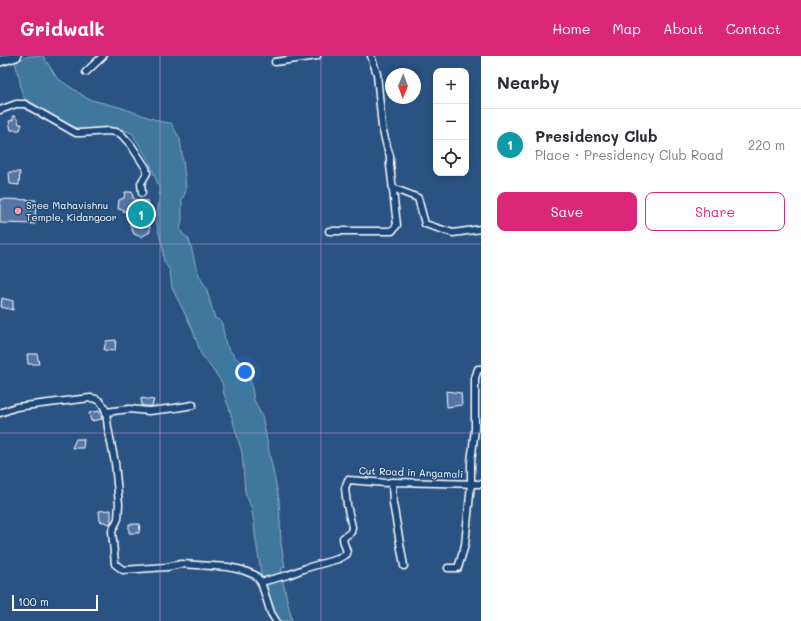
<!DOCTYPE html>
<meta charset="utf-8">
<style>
:root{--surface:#fff;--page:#f2f2f3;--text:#2b2b33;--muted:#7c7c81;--line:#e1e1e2;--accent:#db2777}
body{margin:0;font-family:Mali,sans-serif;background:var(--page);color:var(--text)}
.controls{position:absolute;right:12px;top:12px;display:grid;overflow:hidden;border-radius:8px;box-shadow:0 2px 6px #0003}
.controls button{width:36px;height:36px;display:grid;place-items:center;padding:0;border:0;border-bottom:1px solid var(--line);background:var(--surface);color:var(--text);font:20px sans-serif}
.compass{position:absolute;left:385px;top:12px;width:36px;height:36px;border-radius:50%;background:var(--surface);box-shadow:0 2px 6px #0003;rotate:181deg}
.scale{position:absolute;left:12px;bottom:10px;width:86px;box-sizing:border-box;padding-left:4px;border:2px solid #fff;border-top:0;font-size:11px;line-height:14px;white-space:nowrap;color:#fff;-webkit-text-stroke:3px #1f4a7a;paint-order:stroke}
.you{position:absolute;left:245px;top:316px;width:14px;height:14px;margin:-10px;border:3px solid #fff;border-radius:50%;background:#1a73e8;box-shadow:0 0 0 6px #1a73e833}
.badge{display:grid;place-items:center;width:26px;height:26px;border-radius:50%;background:var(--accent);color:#fff;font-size:13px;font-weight:700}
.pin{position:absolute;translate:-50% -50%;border:2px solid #fff;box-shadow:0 1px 4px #0006}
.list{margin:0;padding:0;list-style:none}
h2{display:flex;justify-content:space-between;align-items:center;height:52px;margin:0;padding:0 16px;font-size:17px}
h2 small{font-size:13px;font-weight:400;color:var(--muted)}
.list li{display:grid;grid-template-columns:26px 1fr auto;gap:12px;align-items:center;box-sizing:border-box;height:72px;padding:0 16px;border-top:1px solid var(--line)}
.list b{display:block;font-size:15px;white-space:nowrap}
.list p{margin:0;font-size:13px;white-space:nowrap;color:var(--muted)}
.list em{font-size:13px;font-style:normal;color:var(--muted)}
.actions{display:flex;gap:8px;padding:12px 16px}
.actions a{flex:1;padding:9px 0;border:1px solid var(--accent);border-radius:8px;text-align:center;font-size:14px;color:var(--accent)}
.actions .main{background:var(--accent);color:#fff}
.icon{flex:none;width:22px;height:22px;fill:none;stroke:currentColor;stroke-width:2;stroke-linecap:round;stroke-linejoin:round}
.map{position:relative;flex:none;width:481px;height:565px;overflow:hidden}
header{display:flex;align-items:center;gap:24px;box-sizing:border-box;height:56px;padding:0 20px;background:var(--accent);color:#fff}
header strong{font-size:19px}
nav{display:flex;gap:22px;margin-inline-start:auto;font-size:14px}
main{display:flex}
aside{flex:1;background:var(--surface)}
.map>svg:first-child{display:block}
.water{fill:#41789d;stroke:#8daec4}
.building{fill:#5575a5;stroke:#fff}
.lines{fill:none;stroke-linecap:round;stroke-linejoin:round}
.minor-casing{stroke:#fff;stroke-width:9}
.secondary-casing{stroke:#fff;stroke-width:12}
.minor{stroke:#1f4a7a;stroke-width:6}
.secondary{stroke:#1f4a7a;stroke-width:9}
.grid{fill:none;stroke:#bd96df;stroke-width:1;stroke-opacity:0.55}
.poi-dot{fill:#ff9aa2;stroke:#1f4a7a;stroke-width:1.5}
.labels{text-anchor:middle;stroke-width:3;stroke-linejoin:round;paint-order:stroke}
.poi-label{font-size:10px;fill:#fff;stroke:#1f4a7a;text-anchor:start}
.street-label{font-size:10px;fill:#fff;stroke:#1f4a7a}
</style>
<header>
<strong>Gridwalk</strong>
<nav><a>Home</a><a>Map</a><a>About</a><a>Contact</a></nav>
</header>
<main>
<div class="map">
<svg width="481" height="565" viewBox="0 0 481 565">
<rect width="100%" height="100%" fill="#2a5383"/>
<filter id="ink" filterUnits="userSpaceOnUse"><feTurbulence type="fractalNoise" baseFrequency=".025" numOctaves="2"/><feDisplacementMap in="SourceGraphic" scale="8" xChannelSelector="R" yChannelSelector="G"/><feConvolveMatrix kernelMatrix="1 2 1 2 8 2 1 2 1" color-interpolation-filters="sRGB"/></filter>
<g filter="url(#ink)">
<path class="water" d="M30 0H43L57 22 88 43 119 51 162 66 171 67 180 83 185 121 186 135 182 144V164L180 174 183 178 188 182 191 190 196 211 200 221 206 232 215 262 221 265 222 268 226 289 235 301 246 312 250 322 254 344 262 360 264 369 269 395 279 443 281 488 285 511 282 512 281 517 292 565H280L267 546 261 520 260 510 255 479 254 466 251 451 245 436 242 397 230 355 224 338 222 327 218 321 201 298 192 272 172 232 170 215 164 205 163 200V193L156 165 160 137 159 131 149 105 132 77 117 72H98L82 74 76 72 52 60 27 45C20 38 21 30 19 21 17 15 16 10 15 5Z"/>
<g class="building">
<path d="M13 59 18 64 19 68H22L20 74H11L9 65 13 64Z"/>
<path d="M9 116H20L19 129 10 128Z"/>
<path d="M125 136H132L133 142 137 144 148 145 150 176 141 181 134 178 130 169V161L131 157 123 155 124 154 118 153 119 144 124 142Z"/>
<path d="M0 143 36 144 35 168 0 167Z"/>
<path d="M2 242 13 245V254L1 251Z"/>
<path d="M116 284 115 295 104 294 106 285Z"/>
<path d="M27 298H37L39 308H28Z"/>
<path d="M446 335 461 337 462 349 447 351Z"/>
<path d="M141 342 154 344 152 350H142Z"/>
<path d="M99 355 102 363 91 365 89 357Z"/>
<path d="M76 383H84L83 392H72Z"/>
<path d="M111 454V467L110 468 100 465 99 455Z"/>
<path d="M129 468H140L139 477H129Z"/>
</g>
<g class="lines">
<defs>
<g id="minor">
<path d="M275 6 317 0"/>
<path d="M86 16 103 0"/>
<path d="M0 54 16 48H25L76 77H81L108 75 116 76 121 78 131 89 146 112 147 117 141 127 142 137"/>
<path d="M393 132 418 142 425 168 453 177 481 173"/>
<path d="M329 175H392L397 169 390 109V100L387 91 382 71 377 18 371 0"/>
<path d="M106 356 108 372 115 407 119 448 118 463 112 475 115 508 123 514 167 511 181 508 228 511 242 514 255 519 261 526 271 557 276 565"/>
<path d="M0 357 16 351 90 342C99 342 103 347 106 356L129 353 149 355 175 352 193 349"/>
<path d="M392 426 393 447 404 510"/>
<path d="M448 512H458L465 489 471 428V406L475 373V322L478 313H481"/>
<path d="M261 526 288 519 306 512 338 503 347 498C347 492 343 488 343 482L351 476 352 471 347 449 345 432 348 424 386 427 392 426 481 428"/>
</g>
<path id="secondary" d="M0 5 16 0"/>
</defs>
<use href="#minor" class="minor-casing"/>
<use href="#secondary" class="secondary-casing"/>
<use href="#minor" class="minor"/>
<use href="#secondary" class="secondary"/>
</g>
</g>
<path class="grid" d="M160 0V565M321 0V565M0 188H481M0 377H481"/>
<circle class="poi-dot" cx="18" cy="155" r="4"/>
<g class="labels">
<g class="poi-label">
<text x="26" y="153">Sree Mahavishnu<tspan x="26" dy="12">Temple, Kidangoor</tspan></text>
</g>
<g class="street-label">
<text transform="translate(411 416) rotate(2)" y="4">Cut Road in Angamali</text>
</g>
</g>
</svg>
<div class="controls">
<button>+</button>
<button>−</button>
<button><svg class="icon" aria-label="locate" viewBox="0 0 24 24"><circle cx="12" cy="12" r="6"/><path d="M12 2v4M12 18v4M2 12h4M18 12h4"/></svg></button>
</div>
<svg class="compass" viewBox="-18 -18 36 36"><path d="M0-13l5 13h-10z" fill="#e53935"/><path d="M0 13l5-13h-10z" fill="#7c7c81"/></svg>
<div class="scale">100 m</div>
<div class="you"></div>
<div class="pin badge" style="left:141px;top:158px;background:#0f9aa8">1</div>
</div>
<aside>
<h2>Nearby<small></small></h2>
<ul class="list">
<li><span class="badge" style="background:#0f9aa8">1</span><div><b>Presidency Club</b><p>Place · Presidency Club Road</p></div><em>220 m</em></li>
</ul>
<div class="actions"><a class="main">Save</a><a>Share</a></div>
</aside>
</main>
